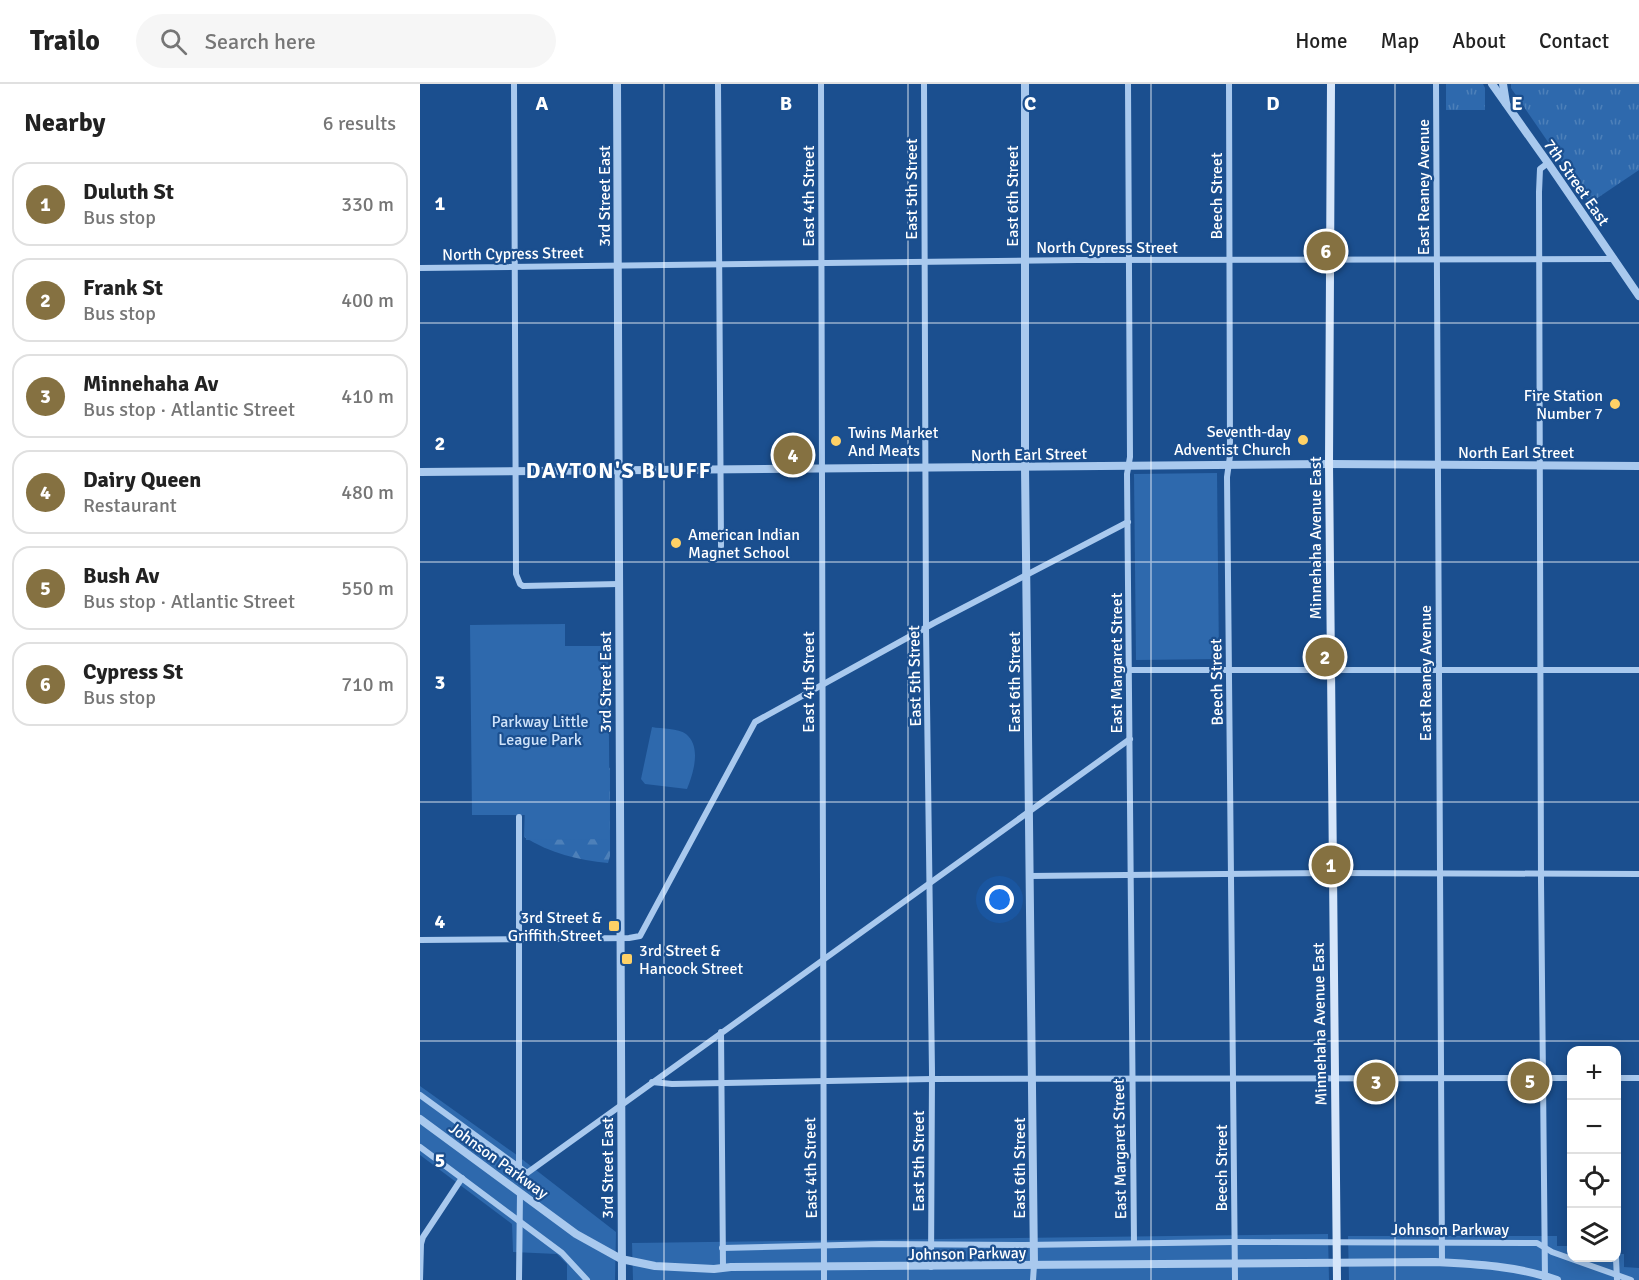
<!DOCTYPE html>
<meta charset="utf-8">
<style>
:root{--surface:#fff;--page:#f6f6f6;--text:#222;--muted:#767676;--line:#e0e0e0;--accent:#857141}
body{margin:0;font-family:Signika,sans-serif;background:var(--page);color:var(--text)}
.controls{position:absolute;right:18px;bottom:18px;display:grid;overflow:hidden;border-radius:12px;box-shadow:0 3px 15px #0003}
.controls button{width:54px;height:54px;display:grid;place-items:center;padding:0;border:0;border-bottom:2px solid var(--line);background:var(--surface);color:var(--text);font:30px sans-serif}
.you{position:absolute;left:580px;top:816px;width:21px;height:21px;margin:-15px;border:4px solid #fff;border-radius:50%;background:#1a73e8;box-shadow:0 0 0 9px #1a73e833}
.badge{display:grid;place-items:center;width:39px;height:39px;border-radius:50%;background:var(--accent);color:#fff;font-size:20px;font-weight:700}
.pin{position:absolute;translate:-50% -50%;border:3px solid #fff;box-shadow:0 2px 6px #0006}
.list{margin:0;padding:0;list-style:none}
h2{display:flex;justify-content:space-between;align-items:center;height:78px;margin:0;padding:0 24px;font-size:26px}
h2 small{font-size:20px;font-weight:400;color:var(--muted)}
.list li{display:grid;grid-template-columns:39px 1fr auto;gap:18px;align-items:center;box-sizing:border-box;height:84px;margin:0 12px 12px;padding:0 12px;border:2px solid var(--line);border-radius:18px}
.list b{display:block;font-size:22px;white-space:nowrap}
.list p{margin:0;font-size:20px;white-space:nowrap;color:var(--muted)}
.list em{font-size:20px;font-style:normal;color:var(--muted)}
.icon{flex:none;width:33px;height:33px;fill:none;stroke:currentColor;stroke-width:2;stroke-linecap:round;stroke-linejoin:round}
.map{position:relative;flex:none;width:1219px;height:1196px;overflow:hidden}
header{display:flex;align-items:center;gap:36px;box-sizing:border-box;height:84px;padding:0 30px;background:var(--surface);border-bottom:2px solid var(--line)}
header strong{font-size:28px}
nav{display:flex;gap:33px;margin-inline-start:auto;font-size:21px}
.search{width:420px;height:54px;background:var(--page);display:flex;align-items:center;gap:15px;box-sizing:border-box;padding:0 21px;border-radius:33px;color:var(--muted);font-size:22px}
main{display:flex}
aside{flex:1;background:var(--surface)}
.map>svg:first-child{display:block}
.grass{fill:url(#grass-tufts)}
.forest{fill:url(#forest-firs)}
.park{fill:#2e69ad}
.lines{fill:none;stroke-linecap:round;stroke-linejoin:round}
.minor{stroke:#a9c9ee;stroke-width:6}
.tertiary{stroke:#a9c9ee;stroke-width:8}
.secondary{stroke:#d6e6fa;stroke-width:8}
.grid{fill:none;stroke:#fff;stroke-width:1.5;stroke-opacity:0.55}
.poi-dot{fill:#ffd166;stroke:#1b4f8f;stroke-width:2}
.labels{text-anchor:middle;stroke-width:4.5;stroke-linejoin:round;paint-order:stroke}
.street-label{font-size:16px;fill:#fff;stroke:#1b4f8f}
.poi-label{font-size:16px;fill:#fff;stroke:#1b4f8f;text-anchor:end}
.park-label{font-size:16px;fill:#cfe3fa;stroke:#1b4f8f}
.district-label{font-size:22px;font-weight:bold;letter-spacing:1.5px;fill:#fff;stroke:#1b4f8f}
.grid-label{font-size:20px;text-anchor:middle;font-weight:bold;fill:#fff;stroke:#1b4f8f;stroke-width:4.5;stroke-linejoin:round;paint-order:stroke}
</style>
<header>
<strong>Trailo</strong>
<div class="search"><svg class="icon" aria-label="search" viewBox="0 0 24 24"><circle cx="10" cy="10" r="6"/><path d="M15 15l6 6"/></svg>Search here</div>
<nav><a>Home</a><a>Map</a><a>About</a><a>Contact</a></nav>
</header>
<main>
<aside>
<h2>Nearby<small>6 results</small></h2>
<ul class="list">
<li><span class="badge">1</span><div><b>Duluth St</b><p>Bus stop</p></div><em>330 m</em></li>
<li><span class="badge">2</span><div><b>Frank St</b><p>Bus stop</p></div><em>400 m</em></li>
<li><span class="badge">3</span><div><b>Minnehaha Av</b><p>Bus stop · Atlantic Street</p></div><em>410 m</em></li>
<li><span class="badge">4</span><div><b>Dairy Queen</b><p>Restaurant</p></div><em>480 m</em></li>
<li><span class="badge">5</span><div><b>Bush Av</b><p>Bus stop · Atlantic Street</p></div><em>550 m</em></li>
<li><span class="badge">6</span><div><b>Cypress St</b><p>Bus stop</p></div><em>710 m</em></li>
</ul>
</aside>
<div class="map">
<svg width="1219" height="1196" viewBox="0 0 1219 1196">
<defs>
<pattern id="grass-tufts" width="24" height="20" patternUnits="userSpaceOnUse" patternTransform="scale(1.5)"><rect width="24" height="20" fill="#2e69ad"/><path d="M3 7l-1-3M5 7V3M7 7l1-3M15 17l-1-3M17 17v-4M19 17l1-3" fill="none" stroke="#4d80b9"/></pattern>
<pattern id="forest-firs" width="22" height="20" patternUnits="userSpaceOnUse" patternTransform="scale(1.5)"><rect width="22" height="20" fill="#2e69ad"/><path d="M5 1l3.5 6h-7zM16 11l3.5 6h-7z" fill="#4d80b9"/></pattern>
</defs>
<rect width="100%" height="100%" fill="#1b4f8f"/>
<g class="grass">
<path d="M1026 0H1063L1065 4V26H1026Z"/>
<path d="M1091 0H1219V86L1170 119 1091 4Z"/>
</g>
<path class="forest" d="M187 680 190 685V772L188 779C158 776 130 769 104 753L105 722Z"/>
<g class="park">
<path d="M797 389 799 575 716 576 714 390Z"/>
<path d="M145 540V562H188L190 755 106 756V731H52L50 541Z"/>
<path d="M232 643C242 645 258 644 266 650 282 663 273 690 267 705L225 700 221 695Z"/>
<path d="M0 1002 94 1069 196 1148 195 1196H147V1180L137 1170 93 1168 92 1140 0 1071Z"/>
<path d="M908 1150 909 1196H213L212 1159Z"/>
<path d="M928 1152H1137V1162H1151L1152 1174H1196L1197 1170H1204V1183L1219 1184V1196H929Z"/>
</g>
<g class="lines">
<g class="minor">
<path d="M94 0 96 490 100 500 103 502 199 500"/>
<path d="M298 0 301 462"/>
<path d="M401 0 404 1196"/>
<path d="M504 0 506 544 512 989 511 1183"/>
<path d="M708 0 710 373 707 390 714 1159"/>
<path d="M809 0 810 372 807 393 815 1196"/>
<path d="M1016 0 1022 1179"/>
<path d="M0 184 658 176 1194 175"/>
<path d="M710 586H1219"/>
<path d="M609 792 913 789 1219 790"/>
<path d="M0 856 209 854 220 852 335 638 514 539 708 438"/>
<path d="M301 948 303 1183"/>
<path d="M1196 994H1219"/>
<path d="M232 998 252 1000 512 995 1152 994"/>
<path d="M0 1011 107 1089 710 655"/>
<path d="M0 1063 142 1169 167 1196"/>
<path d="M99 1083V733"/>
<path d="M302 1164 461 1160 604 1161 814 1158 1117 1159 1132 1168 1211 1196"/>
<path d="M1196 1174 1197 1196"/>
<path d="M0 1196 1 1160 3 1153 42 1094"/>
<path d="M99 1196 100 1109"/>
<path d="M613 1196 614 1181"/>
<path d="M1125 1196 1121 797 1119 108 1120 85 1128 79"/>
</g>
<g class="tertiary">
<path d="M197 0 202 1196"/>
<path d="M605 0V383L614 1181"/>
<path d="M1072 0 1128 79 1219 212"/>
<path d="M1083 0 1086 19"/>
<path d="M0 388 909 380 1219 382"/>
<path d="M0 1035 156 1150 201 1175 235 1182 294 1185 311 1183 1015 1178C1056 1180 1097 1182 1137 1196"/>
</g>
<path class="secondary" d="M911 0 909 380 917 1196"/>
</g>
<path class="grid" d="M244 0V1196M488 0V1196M731 0V1196M975 0V1196M0 239H1219M0 478H1219M0 718H1219M0 957H1219"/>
<g class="poi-dot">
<circle cx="1195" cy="320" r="6"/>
<circle cx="883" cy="356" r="6"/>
<circle cx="416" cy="357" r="6"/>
<circle cx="256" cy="459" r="6"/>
<rect x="188" y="836" width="12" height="12" rx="3"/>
<rect x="201" y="869" width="12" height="12" rx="3"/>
</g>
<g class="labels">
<g class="street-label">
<text transform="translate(1157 98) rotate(55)" y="6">7th Street East</text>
<text transform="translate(1003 103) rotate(-90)" y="6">East Reaney Avenue</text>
<text transform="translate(491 105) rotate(-90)" y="6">East 5th Street</text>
<text transform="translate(184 112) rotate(-90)" y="6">3rd Street East</text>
<text transform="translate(388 112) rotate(-90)" y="6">East 4th Street</text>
<text transform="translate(592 112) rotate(-90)" y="6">East 6th Street</text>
<text transform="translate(796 112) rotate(-90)" y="6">Beech Street</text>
<text x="687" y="169">North Cypress Street</text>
<text transform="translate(93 169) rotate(-1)" y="6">North Cypress Street</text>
<text x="1096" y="374">North Earl Street</text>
<text transform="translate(609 370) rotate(-1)" y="6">North Earl Street</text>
<text transform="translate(895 454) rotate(-90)" y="6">Minnehaha Avenue East</text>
<text transform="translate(696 579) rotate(-90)" y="6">East Margaret Street</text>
<text transform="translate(1005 589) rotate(-90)" y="6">East Reaney Avenue</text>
<text transform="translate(494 592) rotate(-91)" y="6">East 5th Street</text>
<text transform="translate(185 598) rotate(-90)" y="6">3rd Street East</text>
<text transform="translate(388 598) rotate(-90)" y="6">East 4th Street</text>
<text transform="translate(594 598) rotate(-90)" y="6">East 6th Street</text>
<text transform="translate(796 598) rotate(-91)" y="6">Beech Street</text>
<text transform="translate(899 940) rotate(-91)" y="6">Minnehaha Avenue East</text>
<text transform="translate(699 1065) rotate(-91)" y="6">East Margaret Street</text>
<text transform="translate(79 1076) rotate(36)" y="6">Johnson Parkway</text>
<text transform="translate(498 1077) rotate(-90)" y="6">East 5th Street</text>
<text transform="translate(187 1084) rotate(-90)" y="6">3rd Street East</text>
<text transform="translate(390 1084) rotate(-91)" y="6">East 4th Street</text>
<text transform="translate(599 1084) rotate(-90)" y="6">East 6th Street</text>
<text transform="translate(801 1084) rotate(-90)" y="6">Beech Street</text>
<text x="1030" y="1151">Johnson Parkway</text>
<text transform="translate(547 1169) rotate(-1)" y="6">Johnson Parkway</text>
</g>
<g class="poi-label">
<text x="1183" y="317">Fire Station<tspan x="1183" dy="18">Number 7</tspan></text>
<text x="871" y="353">Seventh-day<tspan x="871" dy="18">Adventist Church</tspan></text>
<text x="428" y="354" text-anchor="start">Twins Market<tspan x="428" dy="18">And Meats</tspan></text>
<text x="268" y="456" text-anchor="start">American Indian<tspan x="268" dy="18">Magnet School</tspan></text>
<text x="182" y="839">3rd Street &amp;<tspan x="182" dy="18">Griffith Street</tspan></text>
<text x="219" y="872" text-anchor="start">3rd Street &amp;<tspan x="219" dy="18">Hancock Street</tspan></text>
</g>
<g class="park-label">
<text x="120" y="643">Parkway Little<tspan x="120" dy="18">League Park</tspan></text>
</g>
<g class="district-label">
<text x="199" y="394">DAYTON'S BLUFF</text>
</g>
</g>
<g class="grid-label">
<text x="122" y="26">A</text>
<text x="366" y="26">B</text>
<text x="610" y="26">C</text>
<text x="853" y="26">D</text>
<text x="1097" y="26">E</text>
<text x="20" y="126">1</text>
<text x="20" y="366">2</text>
<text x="20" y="605">3</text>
<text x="20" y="844">4</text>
<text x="20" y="1083">5</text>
</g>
</svg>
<div class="controls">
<button>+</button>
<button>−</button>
<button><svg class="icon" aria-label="locate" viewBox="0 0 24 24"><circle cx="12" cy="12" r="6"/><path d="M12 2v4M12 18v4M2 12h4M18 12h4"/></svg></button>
<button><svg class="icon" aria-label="layers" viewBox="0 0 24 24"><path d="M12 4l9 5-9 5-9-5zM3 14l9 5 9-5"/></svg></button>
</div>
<div class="you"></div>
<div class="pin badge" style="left:911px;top:781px">1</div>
<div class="pin badge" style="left:905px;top:573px">2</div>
<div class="pin badge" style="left:956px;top:998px">3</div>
<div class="pin badge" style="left:373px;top:371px">4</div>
<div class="pin badge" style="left:1110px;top:997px">5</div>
<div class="pin badge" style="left:906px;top:167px">6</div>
</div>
</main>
